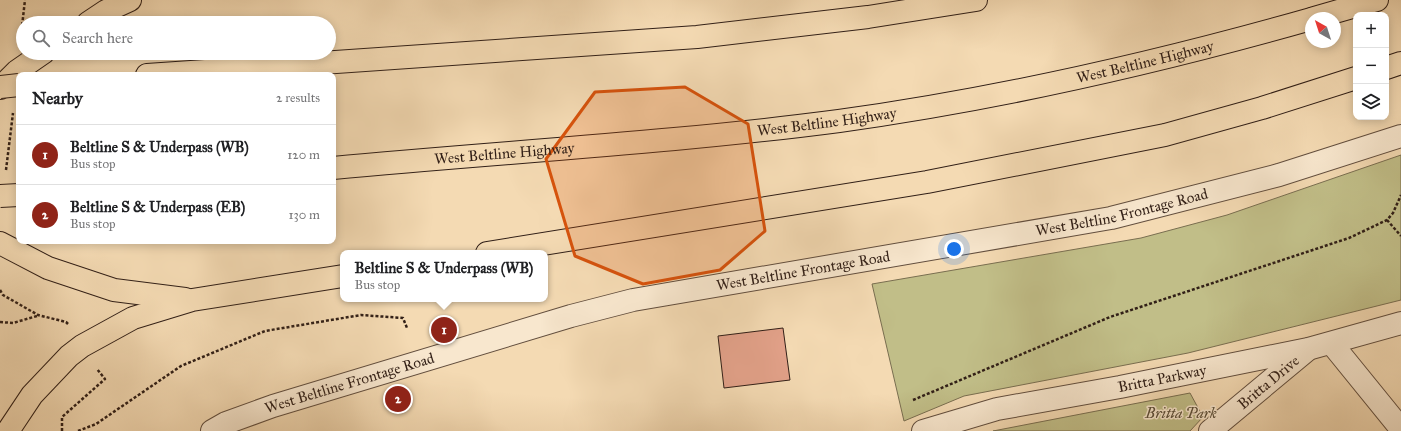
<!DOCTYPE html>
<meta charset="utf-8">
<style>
:root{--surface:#fff;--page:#f6f6f6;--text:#202124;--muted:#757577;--line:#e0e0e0;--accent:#8f2418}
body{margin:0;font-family:"IM FELL Great Primer",serif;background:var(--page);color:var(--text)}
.controls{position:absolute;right:12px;top:12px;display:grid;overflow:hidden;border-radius:8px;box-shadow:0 2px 10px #0003}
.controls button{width:36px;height:36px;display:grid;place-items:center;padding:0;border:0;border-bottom:1px solid var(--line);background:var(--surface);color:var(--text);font:20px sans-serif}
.compass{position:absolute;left:1305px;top:12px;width:36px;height:36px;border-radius:50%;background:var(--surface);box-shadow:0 2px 10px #0003;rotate:321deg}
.you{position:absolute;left:954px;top:249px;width:14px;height:14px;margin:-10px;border:3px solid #fff;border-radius:50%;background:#1a73e8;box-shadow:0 0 0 6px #1a73e833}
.badge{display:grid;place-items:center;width:26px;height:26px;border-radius:50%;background:var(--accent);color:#fff;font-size:13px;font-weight:700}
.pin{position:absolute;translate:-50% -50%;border:2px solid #fff;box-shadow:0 1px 4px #0006}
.popup{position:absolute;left:340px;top:250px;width:208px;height:52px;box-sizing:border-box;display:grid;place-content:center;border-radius:8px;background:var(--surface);filter:drop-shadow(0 1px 3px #0005);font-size:13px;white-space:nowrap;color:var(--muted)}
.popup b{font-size:15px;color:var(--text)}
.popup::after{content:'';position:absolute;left:50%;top:100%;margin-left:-8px;border:8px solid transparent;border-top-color:var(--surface)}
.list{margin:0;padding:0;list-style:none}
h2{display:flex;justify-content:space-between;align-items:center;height:52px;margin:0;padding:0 16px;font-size:17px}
h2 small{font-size:13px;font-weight:400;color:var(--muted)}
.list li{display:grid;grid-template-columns:26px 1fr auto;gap:12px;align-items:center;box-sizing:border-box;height:60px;padding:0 16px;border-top:1px solid var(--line)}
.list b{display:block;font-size:15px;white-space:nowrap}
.list p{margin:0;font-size:13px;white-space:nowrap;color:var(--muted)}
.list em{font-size:13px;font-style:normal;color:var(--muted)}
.icon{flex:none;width:22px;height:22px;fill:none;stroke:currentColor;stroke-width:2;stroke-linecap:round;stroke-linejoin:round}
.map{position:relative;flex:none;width:1401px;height:431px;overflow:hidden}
.search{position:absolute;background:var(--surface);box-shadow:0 2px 10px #0003;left:16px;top:16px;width:320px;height:44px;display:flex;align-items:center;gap:10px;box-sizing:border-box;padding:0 14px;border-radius:22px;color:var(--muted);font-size:15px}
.panel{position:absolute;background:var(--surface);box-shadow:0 2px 10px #0003;left:16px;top:72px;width:320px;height:172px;border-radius:8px}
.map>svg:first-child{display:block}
.green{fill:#c1be88;stroke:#796e50}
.building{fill:#e2a189;stroke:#311f17}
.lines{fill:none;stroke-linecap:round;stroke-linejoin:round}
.minor-casing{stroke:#624e3e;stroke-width:24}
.tertiary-casing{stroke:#624e3e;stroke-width:24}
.motorway-casing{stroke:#311f17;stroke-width:24}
.path{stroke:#311f17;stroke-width:2.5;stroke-dasharray:3 2;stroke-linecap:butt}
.minor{stroke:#f8e7ce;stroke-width:22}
.tertiary{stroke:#f8e7ce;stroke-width:22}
.motorway{stroke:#f4dab3;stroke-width:22}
.motorway-bridge-casing{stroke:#311f17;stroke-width:24;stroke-linecap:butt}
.motorway-bridge{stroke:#f4dab3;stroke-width:22}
.marked{fill:#d6530d;fill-opacity:0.2;stroke:#d6530d;stroke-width:3;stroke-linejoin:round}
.labels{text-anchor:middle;stroke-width:3;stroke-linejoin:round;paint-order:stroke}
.street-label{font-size:15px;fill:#311f17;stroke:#f8e7ce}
.park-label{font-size:15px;font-style:italic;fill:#5c4f39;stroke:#f8e7ce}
</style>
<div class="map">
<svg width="1401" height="431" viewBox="0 0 1401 431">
<rect width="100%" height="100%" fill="#f4dab3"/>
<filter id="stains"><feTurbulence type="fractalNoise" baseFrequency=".005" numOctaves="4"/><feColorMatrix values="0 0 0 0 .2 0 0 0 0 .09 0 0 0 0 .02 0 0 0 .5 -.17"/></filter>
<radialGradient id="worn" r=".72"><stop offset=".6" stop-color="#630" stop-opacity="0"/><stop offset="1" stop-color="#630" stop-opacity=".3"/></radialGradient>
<g class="green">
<path d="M1401 155V300L1188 353 964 396 904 421 872 284 1141 238 1227 215Z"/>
<path d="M1190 393 1203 417 1190 431H993Z"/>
</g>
<path class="building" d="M783 328 790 380 724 388 718 336Z"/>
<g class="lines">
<defs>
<g id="minor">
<path d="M1332 344 1401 429"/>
<path id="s1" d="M923 431 997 409 1120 387 1308 349 1401 323"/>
<path id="s2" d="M1210 431 1306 351"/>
</g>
<g id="tertiary">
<path id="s3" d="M212 431 226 423 273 406 571 316 633 300 1111 218 1279 175 1401 136"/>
</g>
<g id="motorway">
<path d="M1314 18 1377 0"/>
<path d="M88 23 106 11 130 0"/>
<path d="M1386 68 1401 63"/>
<path d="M147 75 697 37 868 17 976 0"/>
<path d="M0 88 17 71 43 53"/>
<path id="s4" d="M333 168C502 152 671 143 839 121 998 99 1156 63 1311 19"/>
<path d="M0 243 48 268 114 290 185 299"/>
<path d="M487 253 927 182 1165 135 1262 108 1356 78"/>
<path d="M8 431 32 395 69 356 82 346 133 318 192 300 343 276"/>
</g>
</defs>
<use href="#minor" class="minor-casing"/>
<use href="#tertiary" class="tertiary-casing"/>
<use href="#motorway" class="motorway-casing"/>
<g class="path">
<path d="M21 35 25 0"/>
<path d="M6 170 13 113"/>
<path d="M1387 220 1401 236"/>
<path d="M0 290 3 295 38 315 66 322 68 324"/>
<path d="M442 318 445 327"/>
<path d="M0 322 13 323 37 316"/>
<path d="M913 400 1110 317 1349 238 1387 220 1393 213 1401 195"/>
<path d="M62 431V417L105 379 97 369"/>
<path d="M78 431 96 424 181 366 265 331 361 315 403 318 407 328"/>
</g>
<use href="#minor" class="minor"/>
<use href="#tertiary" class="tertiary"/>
<use href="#motorway" class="motorway"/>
<defs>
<g id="motorway-bridge">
<path d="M0 87 19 85"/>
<path d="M0 196 19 195"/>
</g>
</defs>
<use href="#motorway-bridge" class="motorway-bridge-casing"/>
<use href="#motorway-bridge" class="motorway-bridge"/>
</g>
<path class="marked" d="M685 87 748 124 765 231 720 270 643 284 575 256 546 159 595 92Z"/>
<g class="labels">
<g class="street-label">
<text dy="5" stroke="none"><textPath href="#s4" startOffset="820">West Beltline Highway</textPath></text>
<text dy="5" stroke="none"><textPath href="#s4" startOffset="496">West Beltline Highway</textPath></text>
<text dy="5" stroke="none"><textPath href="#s4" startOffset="172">West Beltline Highway</textPath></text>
<text dy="5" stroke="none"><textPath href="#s3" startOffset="938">West Beltline Frontage Road</textPath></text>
<text dy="5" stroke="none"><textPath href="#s3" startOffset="614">West Beltline Frontage Road</textPath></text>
<text dy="5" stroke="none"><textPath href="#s1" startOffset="245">Britta Parkway</textPath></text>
<text dy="5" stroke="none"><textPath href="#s3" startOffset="146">West Beltline Frontage Road</textPath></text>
<text dy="5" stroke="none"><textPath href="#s2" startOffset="76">Britta Drive</textPath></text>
</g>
<g class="park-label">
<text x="1181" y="418">Britta Park</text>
</g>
</g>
<rect width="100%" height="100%" filter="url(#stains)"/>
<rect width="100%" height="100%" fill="url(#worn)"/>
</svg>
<div class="controls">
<button>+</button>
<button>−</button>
<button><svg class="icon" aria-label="layers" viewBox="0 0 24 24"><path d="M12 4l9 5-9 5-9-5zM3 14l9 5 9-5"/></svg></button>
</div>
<svg class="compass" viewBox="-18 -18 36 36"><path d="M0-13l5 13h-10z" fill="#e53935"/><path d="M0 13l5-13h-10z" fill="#757577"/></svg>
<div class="you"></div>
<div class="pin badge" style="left:444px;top:330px">1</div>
<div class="popup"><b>Beltline S &amp; Underpass (WB)</b>Bus stop</div>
<div class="pin badge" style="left:398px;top:399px">2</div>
<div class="search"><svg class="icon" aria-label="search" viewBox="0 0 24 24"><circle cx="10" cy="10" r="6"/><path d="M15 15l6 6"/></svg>Search here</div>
<section class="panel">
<h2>Nearby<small>2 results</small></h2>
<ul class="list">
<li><span class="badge">1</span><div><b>Beltline S &amp; Underpass (WB)</b><p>Bus stop</p></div><em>120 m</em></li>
<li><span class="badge">2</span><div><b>Beltline S &amp; Underpass (EB)</b><p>Bus stop</p></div><em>130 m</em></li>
</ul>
</section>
</div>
